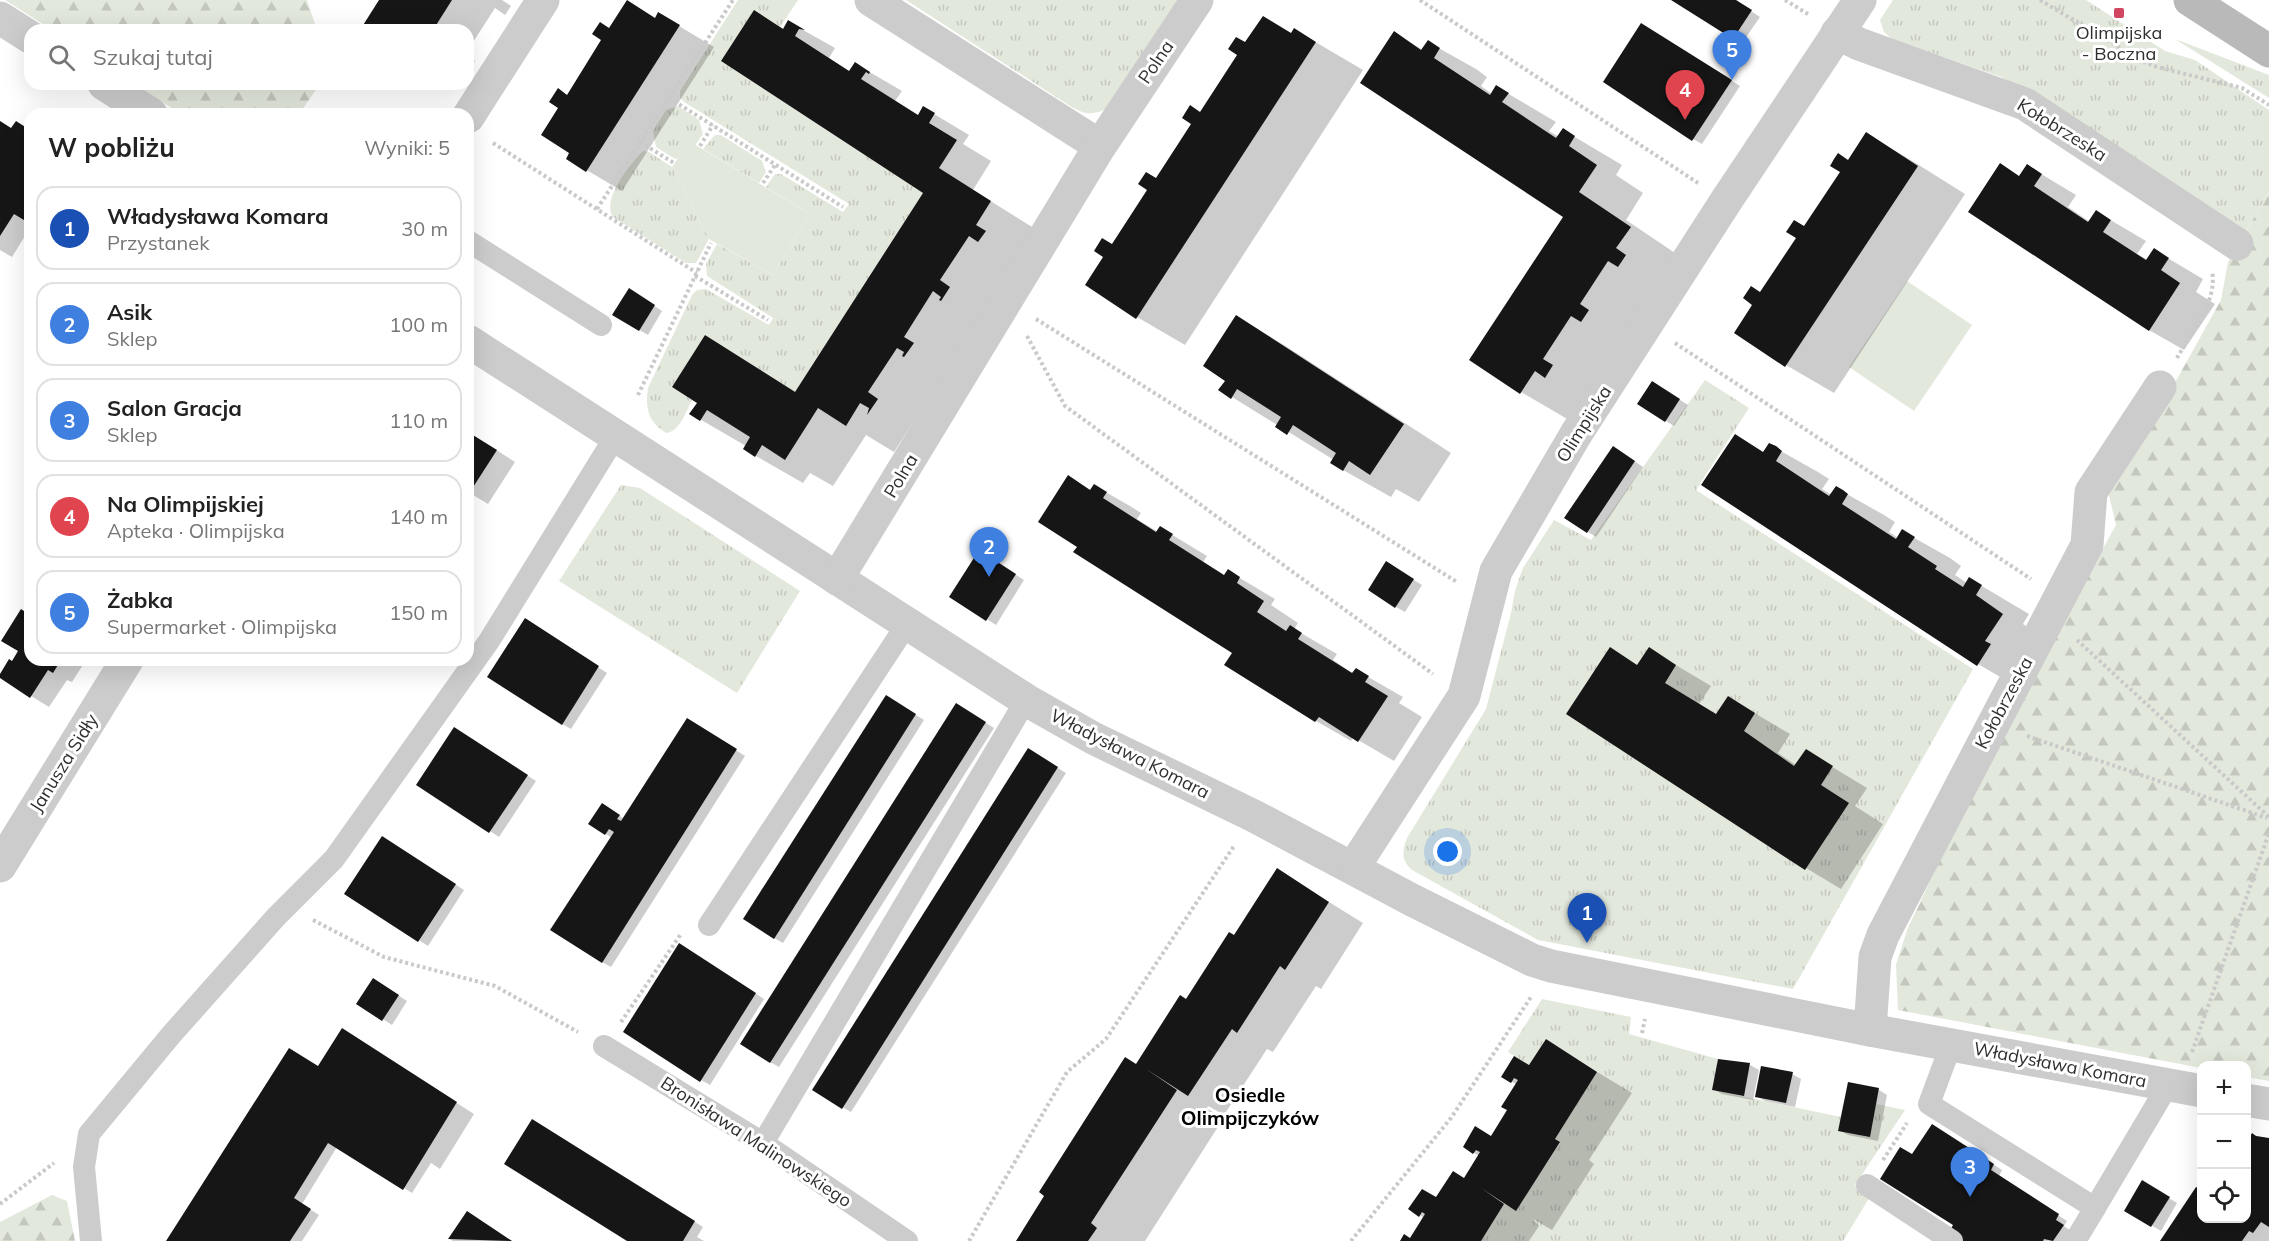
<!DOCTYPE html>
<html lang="pl">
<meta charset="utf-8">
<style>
:root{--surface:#fff;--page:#f2f2f2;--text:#222;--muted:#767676;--line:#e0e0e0;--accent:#d14660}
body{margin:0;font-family:Mulish,sans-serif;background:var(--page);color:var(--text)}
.controls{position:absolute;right:18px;bottom:18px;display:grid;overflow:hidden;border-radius:12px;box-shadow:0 6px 24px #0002}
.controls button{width:54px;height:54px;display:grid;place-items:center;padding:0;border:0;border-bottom:2px solid var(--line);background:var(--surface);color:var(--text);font:30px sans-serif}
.you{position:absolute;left:1448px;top:852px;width:21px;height:21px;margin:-15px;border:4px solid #fff;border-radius:50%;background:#1a73e8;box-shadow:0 0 0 9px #1a73e833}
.badge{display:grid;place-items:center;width:39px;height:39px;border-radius:50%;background:var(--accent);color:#fff;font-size:20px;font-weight:700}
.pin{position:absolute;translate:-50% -50px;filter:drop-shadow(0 2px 3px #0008)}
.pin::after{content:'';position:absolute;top:32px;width:21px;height:18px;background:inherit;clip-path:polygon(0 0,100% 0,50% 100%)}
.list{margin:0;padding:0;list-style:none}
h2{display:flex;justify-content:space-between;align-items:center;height:78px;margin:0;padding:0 24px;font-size:26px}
h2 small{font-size:20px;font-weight:400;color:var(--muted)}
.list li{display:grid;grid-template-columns:39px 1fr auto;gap:18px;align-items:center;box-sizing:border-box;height:84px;margin:0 12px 12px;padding:0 12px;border:2px solid var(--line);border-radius:18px}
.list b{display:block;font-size:22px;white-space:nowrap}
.list p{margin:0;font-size:20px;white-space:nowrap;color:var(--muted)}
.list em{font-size:20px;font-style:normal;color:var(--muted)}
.icon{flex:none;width:33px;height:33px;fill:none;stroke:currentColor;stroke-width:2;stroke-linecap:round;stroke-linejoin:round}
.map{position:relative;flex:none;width:2269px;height:1241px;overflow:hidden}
.search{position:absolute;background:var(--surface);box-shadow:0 6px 24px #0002;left:24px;top:24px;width:450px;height:66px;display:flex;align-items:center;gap:15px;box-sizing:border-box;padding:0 21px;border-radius:18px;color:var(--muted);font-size:22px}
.panel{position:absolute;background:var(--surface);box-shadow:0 6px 24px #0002;left:24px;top:108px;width:450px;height:558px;border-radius:18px}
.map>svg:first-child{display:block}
.grass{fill:url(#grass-tufts)}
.forest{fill:url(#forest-firs)}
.park{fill:#e3e8dc}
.shadow{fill:#0003}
.building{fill:#161616}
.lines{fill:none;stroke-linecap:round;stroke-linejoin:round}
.path{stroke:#c9c9c9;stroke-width:4;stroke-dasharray:3 3;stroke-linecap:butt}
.service{stroke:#ccc;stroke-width:22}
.minor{stroke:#ccc;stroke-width:33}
.secondary{stroke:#b9b9b9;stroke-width:33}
.poi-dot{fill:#d14660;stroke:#fff;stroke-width:2}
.labels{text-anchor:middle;stroke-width:6;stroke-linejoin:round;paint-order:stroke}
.poi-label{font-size:18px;fill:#2f2f2f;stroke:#fff}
.street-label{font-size:18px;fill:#2f2f2f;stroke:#fff}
.neighbourhood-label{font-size:20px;font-weight:bold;fill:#000;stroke:#fff}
</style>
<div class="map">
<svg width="2269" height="1241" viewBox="0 0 2269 1241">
<defs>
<pattern id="grass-tufts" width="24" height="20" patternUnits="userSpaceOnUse" patternTransform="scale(1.5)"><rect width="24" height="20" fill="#e3e8dc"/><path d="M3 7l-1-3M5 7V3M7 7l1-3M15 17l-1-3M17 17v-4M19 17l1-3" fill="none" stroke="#c3c7bd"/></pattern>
<pattern id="forest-firs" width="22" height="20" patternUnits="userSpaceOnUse" patternTransform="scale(1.5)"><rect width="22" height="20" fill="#e3e8dc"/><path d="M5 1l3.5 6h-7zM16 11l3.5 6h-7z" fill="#c3c7bd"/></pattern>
</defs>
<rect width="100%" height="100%" fill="#fff"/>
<g class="grass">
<path d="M738 0H798L780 27 754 11 721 61 923 193 795 392 705 335 672 387 692 400C686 411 680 432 666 433 648 421 645 409 648 388L692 295 697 290 706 289 769 325 773 318 707 276 706 264 717 244 773 275 810 214 766 187 775 174H781L843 212 849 204 684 102 680 98V91Z"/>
<path d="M906 0H1178L1106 109C1091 116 1084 114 1070 106Z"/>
<path d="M1893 0H2086L2165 51 2195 60 2269 110V192L2242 238 2020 87 2001 77 1892 39 1884 32 1880 20Z"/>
<path d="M2175 39 2269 75V98Z"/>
<path d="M678 106 699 120 703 134 689 154 675 159 656 147 653 131 666 110Z"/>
<path d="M715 135H721L762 161 766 172 759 183 703 149Z"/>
<path d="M643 151 649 152 672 167 709 239 696 263H686L613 217C601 199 630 164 643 151Z"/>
<path d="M1705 380 1749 408 1696 490 1973 669 1793 989 1538 940 1412 870C1401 861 1402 850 1407 838L1486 709 1511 613 1515 591 1523 568 1554 520 1591 540Z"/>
<path d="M621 485 640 488 800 591 737 693 559 581Z"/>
<path d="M1542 999 1631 1017 1629 1034 1718 1059 1712 1090 1841 1117 1838 1131 1876 1104 1905 1110 1855 1185 1871 1195 1843 1241H1481L1504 1204 1516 1210 1560 1143 1555 1139 1597 1072 1546 1039 1529 1065 1508 1052Z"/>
</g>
<g class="forest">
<path d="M5 0H307L317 30H52Z"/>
<path d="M135 84H320L299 114H181Z"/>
<path d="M2269 192V1081L2247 1077 2246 1066H2202L2201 1068 1898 1010 1896 965 1907 930 1996 741 2116 525 2108 491 2167 397 2221 300 2228 262Z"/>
<path d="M52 1195 67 1201 75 1241H0V1222Z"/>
</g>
<g class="park">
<path d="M689 141 810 214 773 275 709 239 672 167Z"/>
<path d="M1907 281 1972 325 1914 411 1849 367Z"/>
<path d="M1660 1220 1692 1241H1647Z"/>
</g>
<g class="shadow">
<path d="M381 0H502L511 6 505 15 495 8 468 50V30H361Z"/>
<path d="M1674 0H1734L1760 17 1742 43Z"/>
<path d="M754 12 784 29 789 22 835 48 829 58 851 72 856 64 902 91 895 101 919 116 924 108 969 135 963 144 991 161 973 190 1037 230 894 452 866 435 833 486 810 473 803 483 756 456 746 446 691 414 699 402 706 337 796 392 925 192Z"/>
<path d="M659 14 714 47 622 191 568 159 571 153 568 96 610 30 656 18Z"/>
<path d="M1295 30 1363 70 1185 345 1137 317 1087 284 1246 44 1292 34Z"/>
<path d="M1650 30 1740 86 1702 144 1693 139Z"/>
<path d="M1394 33 1423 50 1428 42 1476 69 1487 77 1481 86 1492 94 1497 87 1556 122 1549 131 1559 137 1563 130 1622 165 1616 175 1643 193 1626 220 1678 255 1569 420 1521 392 1566 216Z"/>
<path d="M468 57 475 61 469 71 468 70Z"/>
<path d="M0 121 12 129 30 131V228L12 257 0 250Z"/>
<path d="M1867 134 1914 162 1965 194 1834 393 1786 365 1736 332Z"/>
<path d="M2028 166 2076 195 2068 207 2090 222 2097 212 2146 241 2137 254 2148 260 2154 250 2203 279 2196 292 2215 304 2184 350 2149 330 2020 177Z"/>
<path d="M638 295 662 311 648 335 614 315Z"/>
<path d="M1237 317 1284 345 1451 453 1419 502 1396 489 1391 497 1343 470 1334 460 1232 397 1227 380Z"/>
<path d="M1661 388 1688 405 1674 426 1666 421Z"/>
<path d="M468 432 515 462 488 504 468 492Z"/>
<path d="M1736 436 1765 453 1770 445 1818 472 1829 479 1822 489 1832 495 1836 488 1884 515 1895 522 1889 532 1898 538 1902 531 1950 558 1961 566 1955 575 1967 583 1970 579 2029 614 2023 624 2050 642 2026 692 1978 664Z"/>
<path d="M1622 453 1643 467 1596 537 1588 532Z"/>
<path d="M1068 477 1092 491 1095 486 1130 506 1141 513 1137 519 1158 532 1161 528 1207 556 1203 562 1225 576 1228 571 1275 599 1271 605 1298 623 1294 629 1337 654 1333 660 1354 674 1356 670 1403 697 1399 703 1422 717 1394 761 1353 737 1351 741 1316 721 1226 664 1234 653 1079 546Z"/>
<path d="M980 552 1024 580 996 625 951 596Z"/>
<path d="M1395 568 1422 585 1405 612 1396 607Z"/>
<path d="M30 616V660H86L72 682 67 680 49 707 31 696 13 663 20 651Z"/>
<path d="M534 625 607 673 571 729 562 724Z"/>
<path d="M1610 649 1638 666 1649 649 1711 686 1699 704 1717 715 1729 698 1790 734 1778 753 1796 765 1806 751 1867 788 1855 806 1883 824 1841 889 1806 868Z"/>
<path d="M353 660H365L362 665Z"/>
<path d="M895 702 924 720 783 943 774 938Z"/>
<path d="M965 710 994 728 779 1067 770 1062Z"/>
<path d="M696 725 745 756 611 967 602 962 612 838 590 824 612 810 624 819Z"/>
<path d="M463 734 536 781 499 837 418 784Z"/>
<path d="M1028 750 1066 773 851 1112 842 1107Z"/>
<path d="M392 843 464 890 428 946 347 894Z"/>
<path d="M1277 870 1363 923 1321 989 1316 986 1273 1052 1267 1049 1224 1115 1208 1106 1207 1108 1223 1119 1145 1241H1018L1144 1070 1187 1000 1235 937Z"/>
<path d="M688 950 764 999 710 1085 701 1080Z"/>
<path d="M382 985 407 1001 392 1025 358 1003Z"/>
<path d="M343 1030 474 1114 440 1169 431 1163 412 1193 337 1147 302 1204 319 1215 302 1241H167L318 1067Z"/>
<path d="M1546 1041 1632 1093 1589 1160 1594 1164 1552 1230 1533 1219 1539 1226 1529 1241H1402L1411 1239 1424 1218 1410 1208 1436 1199 1465 1179 1479 1156 1465 1147 1492 1137 1509 1110 1517 1085 1503 1076 1529 1066Z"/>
<path d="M1720 1061 1750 1065 1759 1070 1753 1100 1722 1094 1713 1089Z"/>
<path d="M1792 1074 1801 1079 1795 1107 1765 1101 1757 1096Z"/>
<path d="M1879 1090 1887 1095 1878 1141 1848 1135 1839 1130Z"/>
<path d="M541 1126 703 1227 697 1237 704 1241H630Z"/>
<path d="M1941 1131 2002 1170 1999 1176 2067 1221 2064 1226 2071 1231 2065 1241H1965L1913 1156Z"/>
<path d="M2253 1135 2269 1139V1241H2162L2202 1218H2246V1144Z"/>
<path d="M2143 1182 2177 1203 2161 1231 2126 1210Z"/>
<path d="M477 1218 511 1241H453L450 1239Z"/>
</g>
<g class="building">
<path d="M379 0H452L433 30H360Z"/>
<path d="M627 0 655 18 658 12 680 25 586 172 566 159 569 153 541 135 558 108 549 102 558 88 567 95 601 40 592 34 600 22 609 28Z"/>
<path d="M1671 0H1736L1752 10 1733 39Z"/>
<path d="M754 10 783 29 788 20 805 30 799 29 795 36 849 71 855 62 870 72 869 74 866 72 861 79 918 115 923 106 935 113 929 123 957 140 939 168 991 201 976 225 986 231 978 242 969 236 940 280 950 287 941 301 939 300 941 297 933 291 904 337 914 343 904 357 902 356 904 352 897 348 868 392 878 399 867 415 869 408 860 403 846 426 818 408 785 460 762 445 755 457 743 449 750 437 707 410 700 421 689 414 697 403 672 387 705 335 795 392 923 193 721 61Z"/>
<path d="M1263 16 1291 33 1294 28 1316 42 1136 319 1085 285 1103 257 1094 251 1102 238 1112 244 1147 190 1138 184 1146 172 1156 178 1191 124 1182 118 1190 105 1200 112 1237 55 1228 49 1236 37 1245 42Z"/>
<path d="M1641 23 1732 80 1692 141 1603 82Z"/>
<path d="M1394 31 1421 50 1428 40 1440 48 1434 58 1490 95 1496 85 1509 93 1502 102 1556 138 1563 128 1575 136 1569 146 1597 165 1579 192 1631 227 1616 248 1626 255 1618 267 1608 261 1580 304 1589 310 1581 322 1571 316 1543 359 1553 365 1545 378 1535 371 1520 394 1469 360 1563 217 1360 83Z"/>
<path d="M0 121 11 128 16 121 30 130V211L24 220 14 214 0 236Z"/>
<path d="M1866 132 1918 166 1785 367 1734 333 1752 305 1743 298 1751 286 1760 292 1796 238 1786 232 1794 220 1804 226 1840 172 1830 166 1834 159 1838 153 1848 160Z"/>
<path d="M2000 163 2019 176 2027 164 2042 174 2034 186 2088 222 2096 210 2111 220 2103 232 2146 260 2154 248 2169 258 2161 270 2180 283 2149 331 1968 212Z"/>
<path d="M629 288 655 305 639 331 612 315Z"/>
<path d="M1236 315 1404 424 1370 475 1349 461 1343 471 1330 463 1336 453 1293 425 1287 435 1275 427 1281 417 1237 389 1231 399 1218 390 1225 381 1203 366Z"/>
<path d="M1652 381 1680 399 1665 422 1637 404Z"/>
<path d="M468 432 497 450 468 495Z"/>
<path d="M1735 434 1763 452 1769 443 1776 446 1782 451 1776 461 1829 496 1836 486 1843 490 1848 494 1842 504 1896 539 1902 529 1915 537 1908 547 1937 566 1935 569 1963 587 1969 577 1982 585 1976 595 2003 614 1985 641 1991 644 1977 666 1701 485Z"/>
<path d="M1613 446 1635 461 1587 533 1564 518Z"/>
<path d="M1068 475 1090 490 1094 484 1107 492 1103 498 1156 532 1160 526 1173 534 1169 540 1224 575 1228 569 1240 577 1237 583 1264 601 1257 612 1286 631 1290 625 1302 633 1298 639 1352 673 1356 668 1369 676 1365 682 1388 696 1358 742 1319 717 1315 722 1224 665 1232 653 1073 552 1077 547 1038 522Z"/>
<path d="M979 550 1016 574 986 621 949 597Z"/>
<path d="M1386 561 1414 579 1395 608 1368 590Z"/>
<path d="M21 609 30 615V660H61L53 673 48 670 30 698 0 678V674L9 659 12 661 18 651 1 641Z"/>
<path d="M525 618 599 666 562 725 487 677Z"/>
<path d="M1610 647 1637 665 1649 647 1676 665 1665 683 1716 714 1728 696 1755 713 1744 731 1794 766 1806 749 1833 766 1821 785 1849 803 1805 870 1566 714Z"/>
<path d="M886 695 916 714 774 939 743 919Z"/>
<path d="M956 703 986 722 770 1063 740 1044Z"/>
<path d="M687 718 737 749 602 963 550 930 614 832 609 829 605 835 588 824 602 803 620 815 617 819 621 821Z"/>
<path d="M454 727 528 775 489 833 416 785Z"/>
<path d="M1028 748 1058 767 842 1109 812 1090Z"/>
<path d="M382 836 456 884 418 942 344 894Z"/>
<path d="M1277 868 1329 902 1285 970 1280 966 1237 1033 1232 1029 1188 1096 1146 1069 1177 1090 1091 1223 1097 1228 1088 1241H1016L1044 1196 1039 1192 1125 1057 1136 1064 1180 995 1186 999 1229 932 1234 935Z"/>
<path d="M679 943 756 993 700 1082 623 1032Z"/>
<path d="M373 978 399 995 382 1021 356 1004Z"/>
<path d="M342 1028 457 1102 403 1190 328 1143 294 1198 311 1209 290 1241H166L289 1048 318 1066Z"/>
<path d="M1546 1039 1597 1072 1555 1139 1560 1142 1516 1211 1481 1188 1504 1204 1481 1241H1400L1404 1234 1410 1238 1425 1214 1422 1212 1419 1217 1408 1209 1422 1189 1436 1197 1453 1171 1464 1178 1480 1152 1476 1150 1473 1154 1463 1147 1475 1126 1491 1136 1507 1110 1501 1107 1518 1080 1514 1078 1511 1083 1501 1077 1514 1056 1529 1065Z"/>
<path d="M1718 1059 1750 1063 1744 1096 1712 1090Z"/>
<path d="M1761 1066 1793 1072 1786 1103 1755 1097Z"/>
<path d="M1848 1082 1879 1088 1870 1137 1838 1131Z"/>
<path d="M532 1119 695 1221 683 1241H627L504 1164Z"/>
<path d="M1932 1124 1994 1164 1991 1170 2059 1214 2056 1220 2064 1225 2053 1241 2044 1239 2043 1241H1962L1949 1232 1953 1225 1880 1179 1900 1147 1912 1154Z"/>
<path d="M2252 1133 2256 1136 2269 1138V1227L2261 1222 2253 1233 2249 1231 2242 1241H2160L2196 1187 2202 1191V1218H2247V1142Z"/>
<path d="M2142 1180 2170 1197 2151 1227 2124 1211Z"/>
<path d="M467 1211 512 1241 448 1239Z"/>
</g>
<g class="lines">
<g class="path">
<path d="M1420 0 1698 183"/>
<path d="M1785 0 1808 14"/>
<path d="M2040 0 2142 61 2157 67 2242 88 2269 105"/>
<path d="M669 98 843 207"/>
<path d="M640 142 674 163"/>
<path d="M493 143 697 273"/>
<path d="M700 146 713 125"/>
<path d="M763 183 775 165"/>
<path d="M597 209 733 0"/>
<path d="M695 276 768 320"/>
<path d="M1036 319 1457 582"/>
<path d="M1027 336 1065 406 1433 674"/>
<path d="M1675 343 2031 579"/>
<path d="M2177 358C2191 333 2218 301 2212 271"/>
<path d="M638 395 711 243"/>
<path d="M2077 640 2269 817"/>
<path d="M2027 736 2267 818"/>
<path d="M313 920 384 957 495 986 578 1032"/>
<path d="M621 1022 681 934"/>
<path d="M1642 1033 1645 1019"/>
<path d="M2192 1052 2269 833"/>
<path d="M1883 1160 1907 1123"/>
<path d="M0 1204 54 1163"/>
<path d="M969 1241 1067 1072 1106 1039 1234 846"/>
<path d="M1351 1241 1451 1118 1531 997"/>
</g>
<g class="service">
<path d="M468 241 601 325"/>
<path d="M709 925 907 624"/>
<path d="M1951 1045 1929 1104 2095 1208 2168 1085"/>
<path d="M604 1046 763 1143 907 1241"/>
<path d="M763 1143 1026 700"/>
<path d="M1867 1185 1952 1241"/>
<path d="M91 1241 84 1167 89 1134 171 1035 276 917 334 859 489 641 615 437"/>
<path d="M2075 1241 2095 1208"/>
</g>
<g class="minor">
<path d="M871 0 1100 146"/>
<path d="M0 18 30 37"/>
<path d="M1837 33 1859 44 2025 104 2237 244"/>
<path d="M104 84 151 114"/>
<path d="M468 117 543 0"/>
<path d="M468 341 1026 700 1093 738 1254 816 1412 900 1532 960 1551 966 1870 1030 2202 1091"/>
<path d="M837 579 1100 146 1197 0"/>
<path d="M0 866 127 660"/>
<path d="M1353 868 1464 696 1496 571 1576 434 1726 201 1860 0"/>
<path d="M1870 1030 1875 957 1883 935 2087 545 2091 492 2160 387"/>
<path d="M2246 1100 2269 1104"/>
</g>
<path class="secondary" d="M2190 0 2269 51"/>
</g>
<rect class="poi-dot" x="2113" y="7" width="12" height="12" rx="3"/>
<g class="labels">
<g class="poi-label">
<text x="2119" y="39">Olimpijska<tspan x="2119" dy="21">- Boczna</tspan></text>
</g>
<g class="street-label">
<text transform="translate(1156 62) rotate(-56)" y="6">Polna</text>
<text transform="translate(2062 130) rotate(32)" y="6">Kołobrzeska</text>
<text transform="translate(1584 424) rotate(-58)" y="6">Olimpijska</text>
<text transform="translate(901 476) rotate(-59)" y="6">Polna</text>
<text transform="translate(2004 703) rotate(-62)" y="6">Kołobrzeska</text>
<text transform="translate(1130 754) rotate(27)" y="6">Władysława Komara</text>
<text transform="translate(64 763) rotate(-58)" y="6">Janusza Sidły</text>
<text transform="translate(2060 1065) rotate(11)" y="6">Władysława Komara</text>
<text transform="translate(756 1142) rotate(33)" y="6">Bronisława Malinowskiego</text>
</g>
<g class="neighbourhood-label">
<text x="1250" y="1102">Osiedle<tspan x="1250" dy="23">Olimpijczyków</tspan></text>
</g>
</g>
</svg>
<div class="controls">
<button>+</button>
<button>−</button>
<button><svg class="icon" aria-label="locate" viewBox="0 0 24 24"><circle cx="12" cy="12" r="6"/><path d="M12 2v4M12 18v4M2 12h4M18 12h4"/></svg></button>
</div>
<div class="you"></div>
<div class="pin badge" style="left:1587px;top:943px;background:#1a4fb4">1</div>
<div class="pin badge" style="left:989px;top:577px;background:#3f7fe0">2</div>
<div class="pin badge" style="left:1970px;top:1197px;background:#3f7fe0">3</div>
<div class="pin badge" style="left:1685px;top:120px;background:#e0444e">4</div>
<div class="pin badge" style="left:1732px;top:80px;background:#3f7fe0">5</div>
<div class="search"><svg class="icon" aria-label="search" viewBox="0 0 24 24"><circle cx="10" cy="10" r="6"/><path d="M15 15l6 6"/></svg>Szukaj tutaj</div>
<section class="panel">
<h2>W pobliżu<small>Wyniki: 5</small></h2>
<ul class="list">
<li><span class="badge" style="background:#1a4fb4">1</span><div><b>Władysława Komara</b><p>Przystanek</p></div><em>30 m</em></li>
<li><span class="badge" style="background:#3f7fe0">2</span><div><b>Asik</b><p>Sklep</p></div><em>100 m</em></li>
<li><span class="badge" style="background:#3f7fe0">3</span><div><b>Salon Gracja</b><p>Sklep</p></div><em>110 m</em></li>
<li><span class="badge" style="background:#e0444e">4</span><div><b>Na Olimpijskiej</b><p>Apteka · Olimpijska</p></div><em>140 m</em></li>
<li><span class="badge" style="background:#3f7fe0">5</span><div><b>Żabka</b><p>Supermarket · Olimpijska</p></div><em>150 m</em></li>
</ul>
</section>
</div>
